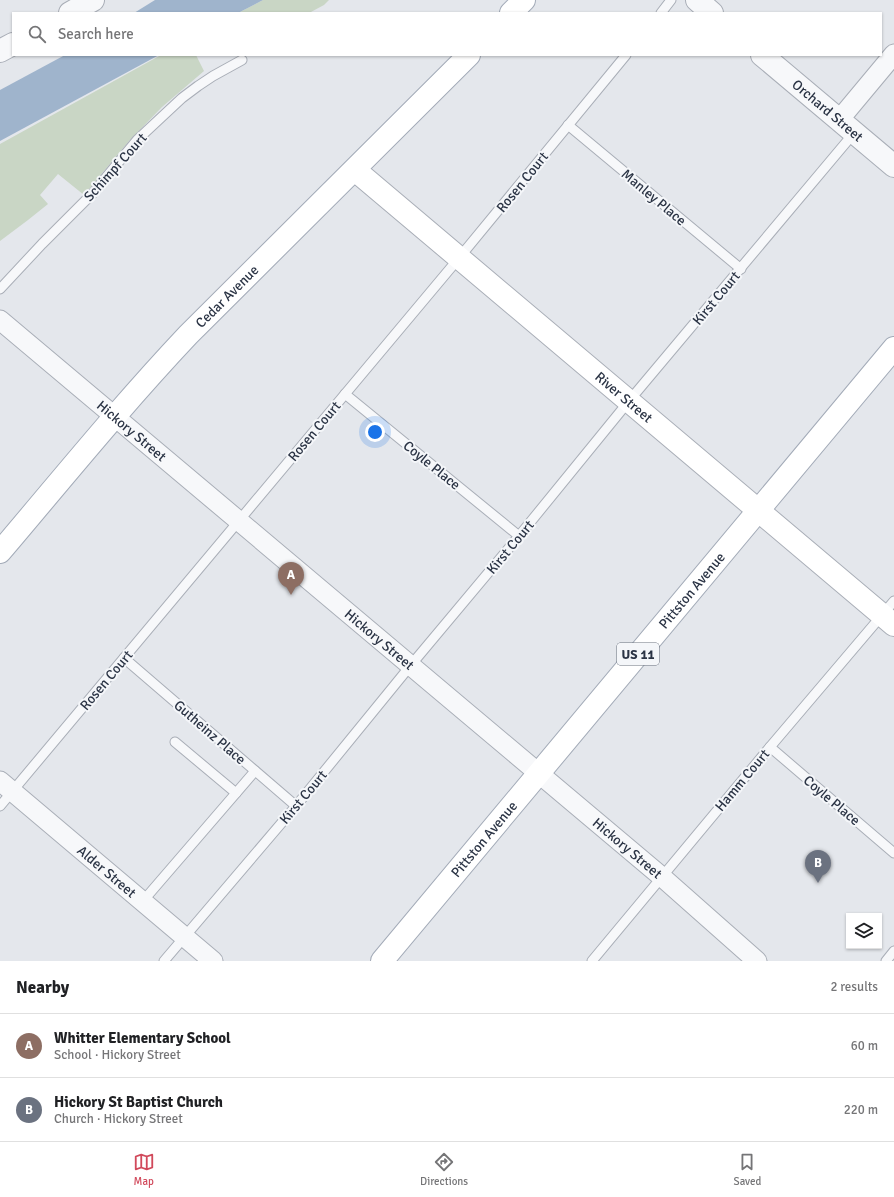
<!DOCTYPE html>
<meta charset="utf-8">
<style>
:root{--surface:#fff;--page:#f2f2f2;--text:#202124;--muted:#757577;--line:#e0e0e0;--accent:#d1495b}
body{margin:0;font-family:Signika,sans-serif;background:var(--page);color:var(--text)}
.controls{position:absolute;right:12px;bottom:12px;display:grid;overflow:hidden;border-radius:0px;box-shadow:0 1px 3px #0004}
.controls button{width:36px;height:36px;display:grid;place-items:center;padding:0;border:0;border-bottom:1px solid var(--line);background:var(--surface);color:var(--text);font:20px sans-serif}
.you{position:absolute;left:375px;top:432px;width:14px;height:14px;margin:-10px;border:3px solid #fff;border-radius:50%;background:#1a73e8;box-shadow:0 0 0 6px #1a73e833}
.badge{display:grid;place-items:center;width:26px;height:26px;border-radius:50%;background:var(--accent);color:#fff;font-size:13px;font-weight:700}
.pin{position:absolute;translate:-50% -33px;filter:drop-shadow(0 1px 2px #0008)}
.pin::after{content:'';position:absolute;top:21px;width:14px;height:12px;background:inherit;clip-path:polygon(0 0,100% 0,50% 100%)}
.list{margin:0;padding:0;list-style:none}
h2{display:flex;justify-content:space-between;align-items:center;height:52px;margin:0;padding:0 16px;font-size:17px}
h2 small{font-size:13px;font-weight:400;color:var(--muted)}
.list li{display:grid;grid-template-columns:26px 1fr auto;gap:12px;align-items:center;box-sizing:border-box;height:64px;padding:0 16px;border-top:1px solid var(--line)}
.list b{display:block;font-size:15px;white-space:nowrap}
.list p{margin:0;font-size:13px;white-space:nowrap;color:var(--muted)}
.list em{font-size:13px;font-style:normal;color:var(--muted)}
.icon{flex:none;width:22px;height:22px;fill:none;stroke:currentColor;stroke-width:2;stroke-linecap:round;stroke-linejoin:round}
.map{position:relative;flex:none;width:894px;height:961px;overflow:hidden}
.search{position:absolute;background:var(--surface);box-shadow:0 1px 3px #0004;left:12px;right:12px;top:12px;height:44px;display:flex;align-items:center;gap:10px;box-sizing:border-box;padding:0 14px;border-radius:0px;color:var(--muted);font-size:15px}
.sheet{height:180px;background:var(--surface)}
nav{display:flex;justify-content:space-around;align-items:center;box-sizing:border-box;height:56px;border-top:1px solid var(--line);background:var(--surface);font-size:11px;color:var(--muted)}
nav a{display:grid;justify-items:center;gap:2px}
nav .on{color:var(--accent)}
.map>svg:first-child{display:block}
.green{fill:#c9d6c5}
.water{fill:#9fb4cc}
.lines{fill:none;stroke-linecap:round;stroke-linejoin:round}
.service-casing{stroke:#a9aeb7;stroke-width:11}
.minor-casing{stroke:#a9aeb7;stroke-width:21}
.tertiary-casing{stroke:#a9aeb7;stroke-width:24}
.secondary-casing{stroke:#a9aeb7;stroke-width:24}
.primary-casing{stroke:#a3abb8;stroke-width:24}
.service{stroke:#f7f8fa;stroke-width:9}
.minor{stroke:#f7f8fa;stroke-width:19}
.tertiary{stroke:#f7f8fa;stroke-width:22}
.secondary{stroke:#fff;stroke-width:22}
.primary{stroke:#fff;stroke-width:22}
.labels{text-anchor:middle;stroke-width:4;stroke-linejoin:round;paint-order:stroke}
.shield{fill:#f4f6f9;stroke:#676e7b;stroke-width:1}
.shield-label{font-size:13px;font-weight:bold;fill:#2b3445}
.street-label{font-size:14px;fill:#2b3445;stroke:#f4f6f9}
</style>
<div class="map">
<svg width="894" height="961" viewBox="0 0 894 961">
<rect width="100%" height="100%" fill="#e4e7ec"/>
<g class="green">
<path d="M263 0H329L324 5 309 13H238Z"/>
<path d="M161 55H196L204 71 162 107 129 141 84 195 58 174 40 195 48 204 28 220 0 241V144Z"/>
</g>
<g class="water">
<path d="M155 0H263L238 13H134Z"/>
<path d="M65 55H159L0 141V90Z"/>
</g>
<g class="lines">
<defs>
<g id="service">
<path d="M661 13 671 0"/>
<path d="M568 125 741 269"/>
<path d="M0 289 42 244 93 193 137 140 182 98 198 86 213 76 242 60"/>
<path d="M345 394 519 536"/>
<path d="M124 658 296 806"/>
<path d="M175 742 236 793"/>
<path d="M770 747 894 853"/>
<path d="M0 806 459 258 626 55"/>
<path d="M143 901 255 771"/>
<path d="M164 961 296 806 411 665 519 536 629 401 854 133"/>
<path d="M592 961 770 747 894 601"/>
<path d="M886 961 894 951"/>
</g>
<g id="minor">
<path d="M839 120 894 54"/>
<path id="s1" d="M0 320 662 877 757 961"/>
<path id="s2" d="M0 781 213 961"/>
</g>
<g id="tertiary">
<path d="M697 0 712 13"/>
<path d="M70 13 93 0"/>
<path d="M0 51 13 44"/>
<path id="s3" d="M762 55 894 166"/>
</g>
<g id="secondary">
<path id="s4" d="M355 170 894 625"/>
</g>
<g id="primary">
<path d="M511 13 524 0"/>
<path id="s5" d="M0 552C62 479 122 405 188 335L469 55"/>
<path id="s6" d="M382 961 894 348"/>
</g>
</defs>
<use href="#service" class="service-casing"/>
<use href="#minor" class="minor-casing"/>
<use href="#tertiary" class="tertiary-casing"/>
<use href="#secondary" class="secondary-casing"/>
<use href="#primary" class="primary-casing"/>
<use href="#service" class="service"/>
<use href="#minor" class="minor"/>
<use href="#tertiary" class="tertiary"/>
<use href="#secondary" class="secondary"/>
<use href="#primary" class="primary"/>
</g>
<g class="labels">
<rect class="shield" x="617" y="643" width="42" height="22" rx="3"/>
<g class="shield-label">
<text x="638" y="659">US 11</text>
</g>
<g class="street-label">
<text dy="5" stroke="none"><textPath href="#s3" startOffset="86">Orchard Street</textPath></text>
<text transform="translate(115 167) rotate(-48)" y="5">Schimpf Court</text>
<text transform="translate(522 182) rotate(-51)" y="5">Rosen Court</text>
<text transform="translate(654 197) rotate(40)" y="5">Manley Place</text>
<text dy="5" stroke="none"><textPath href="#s5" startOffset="342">Cedar Avenue</textPath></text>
<text transform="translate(716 298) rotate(-50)" y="5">Kirst Court</text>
<text dy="5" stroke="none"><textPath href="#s4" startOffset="352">River Street</textPath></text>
<text dy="5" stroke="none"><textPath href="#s1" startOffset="172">Hickory Street</textPath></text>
<text transform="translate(314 431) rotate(-50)" y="5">Rosen Court</text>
<text transform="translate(432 465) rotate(39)" y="5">Coyle Place</text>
<text transform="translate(510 547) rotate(-50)" y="5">Kirst Court</text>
<text dy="5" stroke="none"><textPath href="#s6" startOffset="483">Pittston Avenue</textPath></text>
<text dy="5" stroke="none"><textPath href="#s1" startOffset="496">Hickory Street</textPath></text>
<text transform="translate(106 680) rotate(-50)" y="5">Rosen Court</text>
<text transform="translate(210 732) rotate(41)" y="5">Gutheinz Place</text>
<text transform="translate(742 780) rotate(-50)" y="5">Hamm Court</text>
<text transform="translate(303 797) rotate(-50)" y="5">Kirst Court</text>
<text transform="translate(832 800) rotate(40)" y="5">Coyle Place</text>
<text dy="5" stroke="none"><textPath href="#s6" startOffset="159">Pittston Avenue</textPath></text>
<text dy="5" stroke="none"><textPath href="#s1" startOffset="820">Hickory Street</textPath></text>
<text dy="5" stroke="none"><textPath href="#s2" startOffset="140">Alder Street</textPath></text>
</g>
</g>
</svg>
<div class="controls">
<button><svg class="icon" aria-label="layers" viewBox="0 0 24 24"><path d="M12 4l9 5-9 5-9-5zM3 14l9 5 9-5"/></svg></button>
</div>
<div class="you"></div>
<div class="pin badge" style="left:291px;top:595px;background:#8d6e63">A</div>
<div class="pin badge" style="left:818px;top:883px;background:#6b7280">B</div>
<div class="search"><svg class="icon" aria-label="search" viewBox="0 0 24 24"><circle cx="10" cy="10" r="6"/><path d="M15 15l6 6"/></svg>Search here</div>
</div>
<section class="sheet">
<h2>Nearby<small>2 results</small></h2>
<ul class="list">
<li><span class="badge" style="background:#8d6e63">A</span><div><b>Whitter Elementary School</b><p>School · Hickory Street</p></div><em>60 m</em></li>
<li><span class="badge" style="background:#6b7280">B</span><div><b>Hickory St Baptist Church</b><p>Church · Hickory Street</p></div><em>220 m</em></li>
</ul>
</section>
<nav>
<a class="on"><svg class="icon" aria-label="map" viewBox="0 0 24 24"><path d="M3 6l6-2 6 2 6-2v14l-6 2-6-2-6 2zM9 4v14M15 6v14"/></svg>Map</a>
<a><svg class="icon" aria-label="directions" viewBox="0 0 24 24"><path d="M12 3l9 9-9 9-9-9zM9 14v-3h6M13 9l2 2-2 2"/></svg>Directions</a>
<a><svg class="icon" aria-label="saved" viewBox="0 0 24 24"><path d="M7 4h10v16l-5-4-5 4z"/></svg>Saved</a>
</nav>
